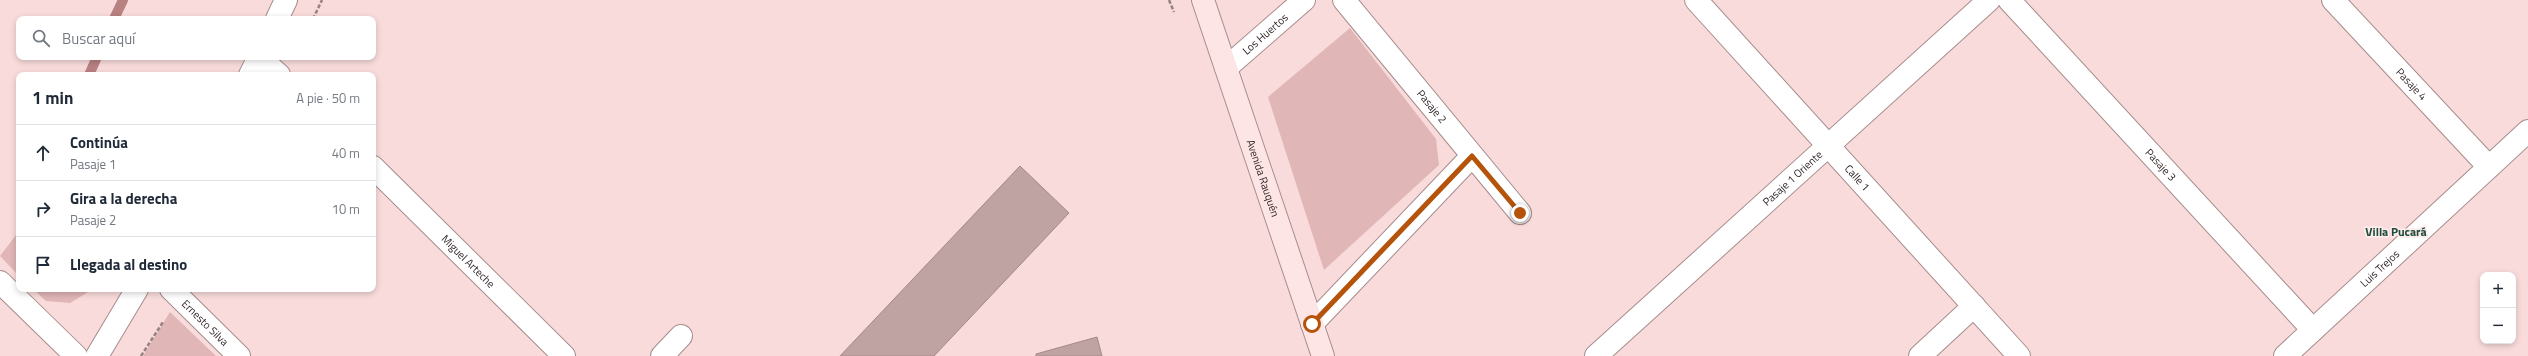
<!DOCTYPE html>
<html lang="es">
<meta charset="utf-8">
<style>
:root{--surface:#fff;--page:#f2f2f3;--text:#1f2937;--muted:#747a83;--line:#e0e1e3}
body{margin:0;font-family:"Titillium Web",sans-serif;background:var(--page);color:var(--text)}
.controls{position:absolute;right:12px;bottom:12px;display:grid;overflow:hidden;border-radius:8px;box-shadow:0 2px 6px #0003}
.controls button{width:36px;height:36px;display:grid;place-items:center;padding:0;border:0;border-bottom:1px solid var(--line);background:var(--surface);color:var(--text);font:20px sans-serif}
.stop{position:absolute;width:12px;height:12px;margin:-9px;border:3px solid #b45309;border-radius:50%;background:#fff}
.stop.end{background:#b45309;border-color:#fff;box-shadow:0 1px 4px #0008}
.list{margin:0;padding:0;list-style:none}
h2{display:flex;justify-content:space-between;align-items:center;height:52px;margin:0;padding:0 16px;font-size:17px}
h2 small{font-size:13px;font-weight:400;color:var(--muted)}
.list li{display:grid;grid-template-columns:26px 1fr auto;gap:12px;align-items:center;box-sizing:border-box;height:56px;padding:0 16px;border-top:1px solid var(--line)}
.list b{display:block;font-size:15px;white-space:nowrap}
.list p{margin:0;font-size:13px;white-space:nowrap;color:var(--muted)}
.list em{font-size:13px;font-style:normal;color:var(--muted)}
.icon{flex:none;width:22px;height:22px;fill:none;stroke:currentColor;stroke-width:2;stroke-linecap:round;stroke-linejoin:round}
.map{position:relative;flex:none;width:2528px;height:356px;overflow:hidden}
.search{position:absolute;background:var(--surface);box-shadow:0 2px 6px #0003;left:16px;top:16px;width:360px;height:44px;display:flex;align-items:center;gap:10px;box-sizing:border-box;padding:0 14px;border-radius:8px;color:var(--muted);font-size:15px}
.panel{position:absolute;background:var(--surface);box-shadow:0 2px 6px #0003;left:16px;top:72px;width:360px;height:220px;border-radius:8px}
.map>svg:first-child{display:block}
.green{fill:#e1b6b7}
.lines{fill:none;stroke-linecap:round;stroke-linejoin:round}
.stream{stroke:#b88182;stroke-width:10}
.building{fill:#bfa2a2;stroke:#a48989}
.minor-casing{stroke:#a88c8c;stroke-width:24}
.secondary-casing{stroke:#a88c8c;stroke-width:24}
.path{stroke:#978282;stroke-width:2.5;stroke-dasharray:4 2;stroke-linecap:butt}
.minor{stroke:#fff;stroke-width:22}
.secondary{stroke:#fde5e6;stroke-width:22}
.route{stroke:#b45309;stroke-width:5}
.labels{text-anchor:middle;stroke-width:3.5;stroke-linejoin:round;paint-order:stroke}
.street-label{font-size:11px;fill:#322627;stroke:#feebeb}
.neighbourhood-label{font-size:12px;font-weight:bold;fill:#1c4c3b;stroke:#feebeb}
</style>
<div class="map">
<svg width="2528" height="356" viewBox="0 0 2528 356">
<rect width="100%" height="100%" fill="#f9dbdb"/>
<g class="green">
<path d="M1350 28 1436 139 1439 165 1324 270 1268 97Z"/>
<path d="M19 231V276L0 256Z"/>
<path d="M33 289H93L70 303 46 301Z"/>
<path d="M170 312 216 356H143Z"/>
</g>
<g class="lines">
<g class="stream">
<path d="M114 19 123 0"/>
<path d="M89 75 97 57"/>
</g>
</g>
<g class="building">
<path d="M1020 166 1069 213 934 356H840Z"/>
<path d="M1097 337 1102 356H1036V354Z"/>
</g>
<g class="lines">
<defs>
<g id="minor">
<path id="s1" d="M1344 0 1520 213"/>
<path id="s2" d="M1696 0 2019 356"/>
<path id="s3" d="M2009 0 2313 330"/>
<path id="s4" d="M2333 0 2489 167"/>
<path d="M277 19 286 0"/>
<path d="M259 57 279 75"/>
<path id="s5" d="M1226 68 1304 0"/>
<path d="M250 75 259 57"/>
<path id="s6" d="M373 167 564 356"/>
<path d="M0 282 76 356"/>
<path id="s7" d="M171 289 239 356"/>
<path d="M1312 324 1472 156"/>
<path d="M97 356 137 289"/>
<path d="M662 356 681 336"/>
<path id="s8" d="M1596 356 1989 0"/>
<path d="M1920 356 1974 306"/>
<path id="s9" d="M2285 356 2528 131"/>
</g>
<g id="secondary">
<path id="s10" d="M1203 0 1323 356"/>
</g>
</defs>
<use href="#minor" class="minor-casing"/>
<use href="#secondary" class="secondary-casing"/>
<g class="path">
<path d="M1169 0 1174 12"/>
<path d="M313 19 322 0"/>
<path d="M141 356 163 322"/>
</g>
<use href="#minor" class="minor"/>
<use href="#secondary" class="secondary"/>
</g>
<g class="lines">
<path class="route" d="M1312 324 1472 156 1520 213"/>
</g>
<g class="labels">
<g class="street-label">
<text dy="4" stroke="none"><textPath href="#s5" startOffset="52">Los Huertos</textPath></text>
<text dy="4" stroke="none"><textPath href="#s4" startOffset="115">Pasaje 4</textPath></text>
<text dy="4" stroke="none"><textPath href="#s1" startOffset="138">Pasaje 2</textPath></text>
<text dy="4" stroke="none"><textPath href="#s3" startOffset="224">Pasaje 3</textPath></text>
<text dy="4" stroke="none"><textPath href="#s10" startOffset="188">Avenida Rauquén</textPath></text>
<text dy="4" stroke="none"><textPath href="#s8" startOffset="265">Pasaje 1 Oriente</textPath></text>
<text dy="4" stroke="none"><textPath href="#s2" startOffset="240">Calle 1</textPath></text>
<text dy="4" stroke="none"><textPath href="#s6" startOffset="134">Miguel Arteche</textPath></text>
<text dy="4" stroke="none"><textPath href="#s9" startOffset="129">Luis Trejos</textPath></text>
<text dy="4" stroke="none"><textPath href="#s7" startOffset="48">Ernesto Silva</textPath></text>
</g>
<g class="neighbourhood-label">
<text x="2396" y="236">Villa Pucará</text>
</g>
</g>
</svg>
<div class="controls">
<button>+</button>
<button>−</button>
</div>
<div class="stop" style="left:1312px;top:324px"></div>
<div class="stop end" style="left:1520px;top:213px"></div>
<div class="search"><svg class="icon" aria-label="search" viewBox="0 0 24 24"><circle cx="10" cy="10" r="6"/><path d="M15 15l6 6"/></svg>Buscar aquí</div>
<section class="panel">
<h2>1 min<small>A pie · 50 m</small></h2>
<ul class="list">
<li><svg class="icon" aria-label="ahead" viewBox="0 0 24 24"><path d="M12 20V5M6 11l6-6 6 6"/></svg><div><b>Continúa</b><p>Pasaje 1</p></div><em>40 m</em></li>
<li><svg class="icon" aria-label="right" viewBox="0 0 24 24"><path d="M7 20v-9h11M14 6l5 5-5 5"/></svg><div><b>Gira a la derecha</b><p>Pasaje 2</p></div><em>10 m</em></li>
<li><svg class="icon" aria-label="arrive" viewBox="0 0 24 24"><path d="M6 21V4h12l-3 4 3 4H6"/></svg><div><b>Llegada al destino</b></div></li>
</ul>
</section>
</div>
